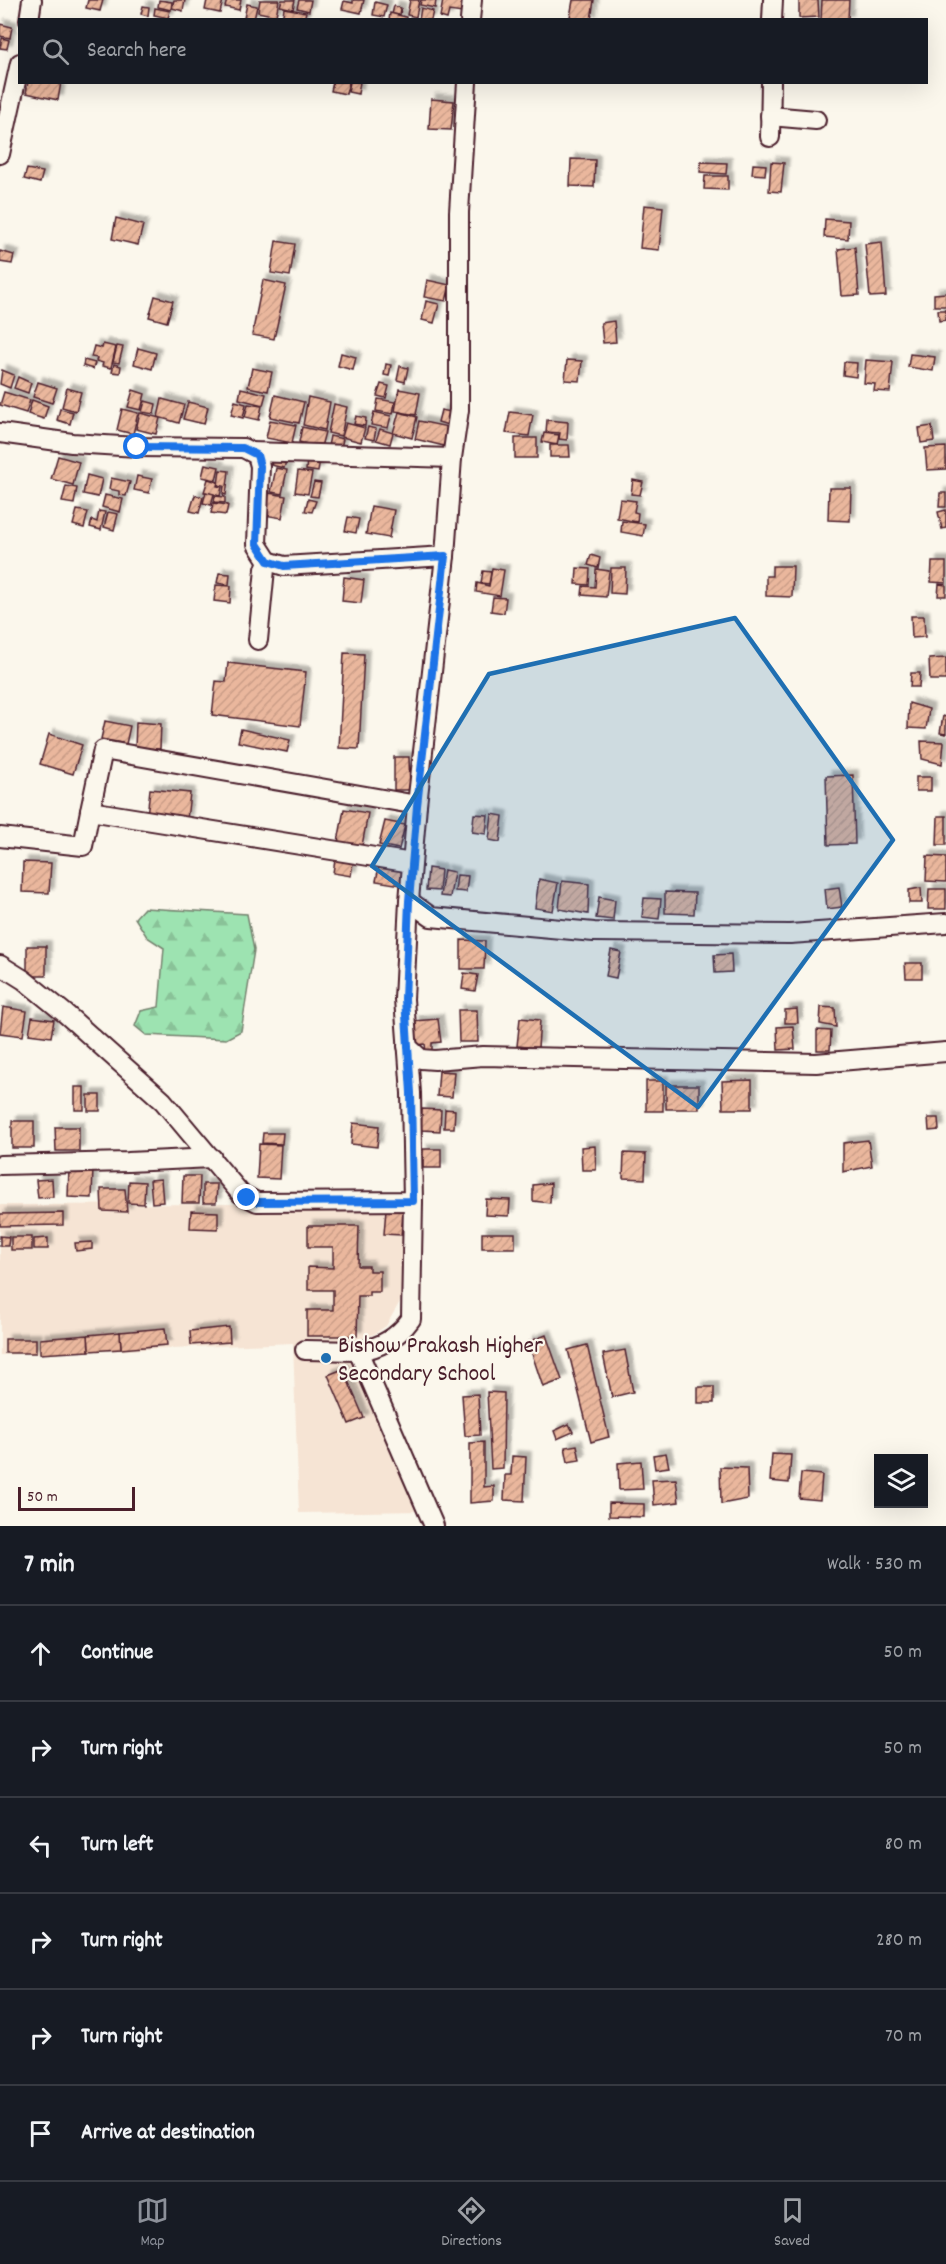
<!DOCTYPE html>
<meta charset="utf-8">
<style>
:root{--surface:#171b24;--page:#20242c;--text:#f1f3f6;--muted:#9ea1a6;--line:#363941;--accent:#8c9099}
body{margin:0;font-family:Dekko,sans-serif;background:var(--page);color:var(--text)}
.controls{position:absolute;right:18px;bottom:18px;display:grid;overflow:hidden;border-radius:0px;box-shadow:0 6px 24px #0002}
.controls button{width:54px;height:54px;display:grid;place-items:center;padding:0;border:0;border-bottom:2px solid var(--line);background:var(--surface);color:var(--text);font:30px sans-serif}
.scale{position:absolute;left:18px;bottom:15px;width:117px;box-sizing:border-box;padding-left:6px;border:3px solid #4a1f2b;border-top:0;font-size:16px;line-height:21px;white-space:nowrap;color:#4a1f2b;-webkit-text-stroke:4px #fbf7ec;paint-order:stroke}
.stop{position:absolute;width:18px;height:18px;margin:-14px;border:4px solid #1a73e8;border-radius:50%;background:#fff}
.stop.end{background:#1a73e8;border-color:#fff;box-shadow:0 2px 6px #0008}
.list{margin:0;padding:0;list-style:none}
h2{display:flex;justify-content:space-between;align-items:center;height:78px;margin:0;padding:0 24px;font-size:26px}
h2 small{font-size:20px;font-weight:400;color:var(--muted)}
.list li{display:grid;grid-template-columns:39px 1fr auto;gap:18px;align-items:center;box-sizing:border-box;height:96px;padding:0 24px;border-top:2px solid var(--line)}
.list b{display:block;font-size:22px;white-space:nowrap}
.list em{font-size:20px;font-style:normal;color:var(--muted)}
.icon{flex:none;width:33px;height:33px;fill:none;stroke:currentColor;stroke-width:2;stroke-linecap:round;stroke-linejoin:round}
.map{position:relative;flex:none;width:946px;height:1526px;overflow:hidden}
.search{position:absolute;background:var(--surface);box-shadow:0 6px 24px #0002;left:18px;right:18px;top:18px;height:66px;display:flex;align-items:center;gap:15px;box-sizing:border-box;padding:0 21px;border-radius:0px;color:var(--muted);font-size:22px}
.sheet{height:654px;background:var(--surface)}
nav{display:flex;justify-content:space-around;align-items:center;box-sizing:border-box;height:84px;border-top:2px solid var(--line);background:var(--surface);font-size:16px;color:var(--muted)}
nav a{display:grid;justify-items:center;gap:3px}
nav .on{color:var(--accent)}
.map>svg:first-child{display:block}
.built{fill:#f6e4d4}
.forest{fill:url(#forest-firs);stroke:#74816e;stroke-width:1.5}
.building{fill:url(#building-hatch);stroke:#4a1f2b;stroke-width:1.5;filter:url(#shadow)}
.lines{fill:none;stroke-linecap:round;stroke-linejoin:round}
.minor-casing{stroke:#4a1f2b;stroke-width:22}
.minor{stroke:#fbf7ec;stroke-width:18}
.route{stroke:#1a73e8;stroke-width:8}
.marked{fill:#1f6fb2;fill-opacity:0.2;stroke:#1f6fb2;stroke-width:4.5;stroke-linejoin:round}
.poi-dot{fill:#1f6fb2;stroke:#fbf7ec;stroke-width:2}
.labels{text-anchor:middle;stroke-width:4.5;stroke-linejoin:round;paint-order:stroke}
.poi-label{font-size:24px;fill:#4a1f2b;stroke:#fbf7ec;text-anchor:start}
</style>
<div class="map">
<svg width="946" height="1526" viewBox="0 0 946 1526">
<defs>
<pattern id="forest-firs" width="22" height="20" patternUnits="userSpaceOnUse" patternTransform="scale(1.5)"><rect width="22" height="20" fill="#9de3b1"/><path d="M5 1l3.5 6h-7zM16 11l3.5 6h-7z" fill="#89c298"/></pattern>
<pattern id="building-hatch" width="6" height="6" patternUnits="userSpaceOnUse" patternTransform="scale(1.5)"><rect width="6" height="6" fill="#eab79d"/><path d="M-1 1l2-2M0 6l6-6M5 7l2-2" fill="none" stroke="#ca9d87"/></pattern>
<filter id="shadow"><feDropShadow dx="5" dy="-5" stdDeviation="1.5" flood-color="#0004"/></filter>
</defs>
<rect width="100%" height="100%" fill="#fbf7ec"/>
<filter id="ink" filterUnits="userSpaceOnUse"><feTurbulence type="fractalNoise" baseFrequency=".0167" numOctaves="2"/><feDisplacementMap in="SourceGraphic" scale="12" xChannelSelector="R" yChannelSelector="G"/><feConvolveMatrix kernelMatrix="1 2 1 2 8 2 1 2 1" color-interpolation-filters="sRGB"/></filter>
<g filter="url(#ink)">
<path class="built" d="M240 1204 404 1208 413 1279 386 1326 374 1334 357 1340 358 1351 424 1511 299 1513 293 1343 0 1355V1205Z"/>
<path class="forest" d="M144 908 247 914 254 950 241 1031 226 1039 146 1035 135 1026 141 1011 159 1007 164 948 147 937 135 918Z"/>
<g class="building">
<path d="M88 0H103L100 11 86 8Z"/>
<path d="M159 0 172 2 171 10 158 7Z"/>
<path d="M174 0H185L183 11 172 8Z"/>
<path d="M207 0H223L220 13 205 10Z"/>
<path d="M227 0H241L239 10 225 7Z"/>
<path d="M260 0H279L276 16 258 12Z"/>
<path d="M282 0H295L293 9 280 6Z"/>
<path d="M299 0H311L309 11 297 8Z"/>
<path d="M353 0H364L361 13 342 9 344 1 353 3Z"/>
<path d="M410 0H419L416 17 407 15Z"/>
<path d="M421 0H436L435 8 420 5Z"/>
<path d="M443 0H464L462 13 449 11 447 19 440 17Z"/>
<path d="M573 0H594L591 20H575V18L570 17Z"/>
<path d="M799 0H818L819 17 799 18Z"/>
<path d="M822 0H849L848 20H821Z"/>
<path d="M375 2 387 5 384 17 373 15Z"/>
<path d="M247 4 257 6 254 20 244 18Z"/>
<path d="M143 6 149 7 148 16 141 14Z"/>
<path d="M394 6 401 8 400 15 392 14Z"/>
<path d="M155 8 170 11 168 18 154 15Z"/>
<path d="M284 8 306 12 304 20H282Z"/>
<path d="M421 8 433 11 431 20H419Z"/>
<path d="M390 13 406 17V20H389Z"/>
<path d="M0 24 12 27 10 38 0 36Z"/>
<path d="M2 38 9 40 7 49 0 48Z"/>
<path d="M28 82H61L58 100 26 93Z"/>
<path d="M333 82H349L346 94 331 91Z"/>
<path d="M350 82H360L358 94 348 92Z"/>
<path d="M431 99 454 101 451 130 429 129Z"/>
<path d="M571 159 595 160 594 187 570 186Z"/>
<path d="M701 162 727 163 726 174 700 172Z"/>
<path d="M771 162 784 163 781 192 769 191Z"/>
<path d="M753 164 766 165 765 175 752 174Z"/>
<path d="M27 169 43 172 40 183 24 179Z"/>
<path d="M705 176H728V190L704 189Z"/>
<path d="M644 205 663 207 659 250 640 248Z"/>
<path d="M116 218 143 225 138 245 112 239Z"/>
<path d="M825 219 849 221 848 239 824 237Z"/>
<path d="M276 241 295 244 290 276 271 273Z"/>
<path d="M882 242 886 296 870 297 865 244Z"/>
<path d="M855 247 859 295 842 296 838 249Z"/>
<path d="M0 251 14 255 12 264 0 262Z"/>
<path d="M263 280 286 285 274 339 252 335Z"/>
<path d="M427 280 450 285 446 301 424 297Z"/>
<path d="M946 293V306H934V294Z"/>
<path d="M155 296 173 301 167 322 149 317Z"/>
<path d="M426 301 439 304 434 323 422 320Z"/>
<path d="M938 310H946V320L939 321Z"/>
<path d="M614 321 616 342 603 343 601 323Z"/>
<path d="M103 344 116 347 111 368 102 366 103 363 96 361 97 358 91 357 94 346 102 348Z"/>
<path d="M117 346 123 347 119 363 113 362Z"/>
<path d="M138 348 156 353 152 369 134 364Z"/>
<path d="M341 353 356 357 353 370 338 366Z"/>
<path d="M910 354 935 357 933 371 908 367Z"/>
<path d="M84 360 95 363 93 369 83 366Z"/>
<path d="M567 360 582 361 580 381 565 380Z"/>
<path d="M866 360 893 362 890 392 874 391 875 384 864 383Z"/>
<path d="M844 362 857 363 856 377 843 375Z"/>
<path d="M114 364 121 366 120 373 112 372Z"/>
<path d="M386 364 391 365 389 376 384 375Z"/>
<path d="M400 366 408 368 405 382 397 380Z"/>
<path d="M252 368 272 372 268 391 248 387Z"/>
<path d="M2 370 14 375 10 388 0 384Z"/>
<path d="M18 377 31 383 28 393 14 388Z"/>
<path d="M38 382 57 388 52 403 33 397Z"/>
<path d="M381 384 389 386 386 398 377 396Z"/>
<path d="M67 388 81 392 76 411 62 407Z"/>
<path d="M241 388 266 394 263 405 239 399Z"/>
<path d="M399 389 420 393 416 415 395 411Z"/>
<path d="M133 390 145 394 141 410 128 407Z"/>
<path d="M4 392 30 400 26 413 0 405Z"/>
<path d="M275 395 304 402 299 423 270 417Z"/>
<path d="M308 397 330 402 325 430 303 425Z"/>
<path d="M162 399 184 405 179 423 158 417Z"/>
<path d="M378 399 395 402 393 414 376 411Z"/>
<path d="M32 400 48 406 44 419 28 414Z"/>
<path d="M145 401 156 404 154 414 142 412Z"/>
<path d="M235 401 246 404 243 418 231 415Z"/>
<path d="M188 402 208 407 204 424 183 419Z"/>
<path d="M248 404 262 406 259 420 245 417Z"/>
<path d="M334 404 347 407 341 436 328 433Z"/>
<path d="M60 409 73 412 70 424 57 420Z"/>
<path d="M122 409 138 413 133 434 117 430Z"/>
<path d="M441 410 451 412 448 425 438 422Z"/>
<path d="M374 412 391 416 388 428 371 425Z"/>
<path d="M399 412 417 417 412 438 393 433Z"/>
<path d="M510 412 533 415 529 436 506 433Z"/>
<path d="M140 413 160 418 156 434 136 429Z"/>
<path d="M356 416 366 418 365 426 354 424Z"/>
<path d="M270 420 296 425 292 443 266 438Z"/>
<path d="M547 420 568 422 567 440 559 439 560 433 546 432Z"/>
<path d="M419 421 448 427 444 446 415 439Z"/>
<path d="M346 423 365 428 361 442 342 437Z"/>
<path d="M932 426 934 441 921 443 919 428Z"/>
<path d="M302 427 325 432 321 447 299 442Z"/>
<path d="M368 427 376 429 374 440 365 438Z"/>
<path d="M380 429 393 433 390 444 376 440Z"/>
<path d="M544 433 559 435 557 445 542 442Z"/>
<path d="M330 436 343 439 341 448 328 446Z"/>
<rect x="515" y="438" width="22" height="20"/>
<path d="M550 445H569L570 457H550Z"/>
<path d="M946 447V469L927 470 925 448Z"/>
<path d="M274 455 287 458 284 468 271 465Z"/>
<path d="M58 456 79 462 73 485 51 479Z"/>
<path d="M307 458 320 459 318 472 306 470Z"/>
<path d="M205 464 219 467 216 480 202 477Z"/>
<path d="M276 468 287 470 282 494 271 492Z"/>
<path d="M220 470 229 471 226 495 223 494 224 486 218 485Z"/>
<path d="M298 471 312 473 308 494 295 492Z"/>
<path d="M87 475 102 479 98 497 83 494Z"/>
<path d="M137 476 152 479 149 493 134 490Z"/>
<path d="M111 478 130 482 126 496 119 495V491L109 489Z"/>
<path d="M208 479 218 482 217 486 222 487 220 496 204 492Z"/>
<path d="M633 480 643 482 640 495 631 494Z"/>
<path d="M314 482 321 483 318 497 310 496Z"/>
<path d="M66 486 77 488 74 504 62 502Z"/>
<path d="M829 488H851L850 521 828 520Z"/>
<path d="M206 492 214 494 211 505 203 503Z"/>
<path d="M269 493 286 496 282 518 264 515Z"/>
<path d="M940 493H946V507H939Z"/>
<path d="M105 495 123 499 120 512 102 507Z"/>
<path d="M195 495 203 497 199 513 190 511Z"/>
<path d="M215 496 225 497V503L214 502Z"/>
<path d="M308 499 316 501 312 512 305 511Z"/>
<path d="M620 499 636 501 634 512 638 513 637 522 617 518Z"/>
<path d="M213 503 228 505 226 515 211 513Z"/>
<path d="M371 506 394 510 389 538 366 534Z"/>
<path d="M77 510 88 512 84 528 73 525Z"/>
<path d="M946 510V528L942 529 938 512Z"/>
<path d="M99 511 105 512 101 530 90 527 92 520 97 522Z"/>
<path d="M108 512 118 514 114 530 104 527Z"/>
<path d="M348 517 359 519 356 533 345 531Z"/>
<path d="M622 521 645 524 643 536 621 532Z"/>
<path d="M591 555 600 558 598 568 588 565Z"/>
<path d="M932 562H946V583L931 582Z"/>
<path d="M772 566H793L792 597 766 596V576H772Z"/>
<path d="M492 568 504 570 500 596 476 592 477 583 489 586Z"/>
<path d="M577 568 590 569 589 585 576 584Z"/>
<path d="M611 568H626L625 594 610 593Z"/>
<path d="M596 569 609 571 606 597 582 595 583 586 595 587Z"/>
<path d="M483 571 491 572 489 584 481 583Z"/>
<path d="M219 573 230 574 229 585 217 583Z"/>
<path d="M344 577 364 580 361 603 342 601Z"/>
<path d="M939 584 946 585V596H938Z"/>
<path d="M216 585 231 586 230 603 214 601Z"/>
<path d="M493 597 506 598 504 613 491 611Z"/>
<path d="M911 616H924L925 637 912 638Z"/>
<path d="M344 653 364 654 359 749 339 748Z"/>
<path d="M946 658V680H930L929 659Z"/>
<path d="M228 663 306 672 300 726 212 715 216 681 226 682Z"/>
<path d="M911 673H920L919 687H910Z"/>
<path d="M909 703 929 709 926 729 908 728Z"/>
<path d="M943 716 946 717V734L940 733Z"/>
<path d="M105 721 130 726 126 744 101 739Z"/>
<path d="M136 722 161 724 160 749 135 748Z"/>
<path d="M241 729 290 740 287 752 238 742Z"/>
<path d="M49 734 82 745 73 774 40 764Z"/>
<path d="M921 741 944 742 942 764 922 759Z"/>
<path d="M394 757H409L410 790H394Z"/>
<path d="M853 775 855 844 828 845 826 776Z"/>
<rect x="916" y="777" width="15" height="14"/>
<path d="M150 789 190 793 187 820 147 816Z"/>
<path d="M344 809 368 813 362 846 338 842Z"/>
<path d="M474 814 488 815 486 834 472 832Z"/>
<path d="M492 814 503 816 500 842 489 840Z"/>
<path d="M938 816H946V845H937Z"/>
<path d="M385 821 405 825 399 849 379 845Z"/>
<path d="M927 856 946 857V882L926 881Z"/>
<path d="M335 860 353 863 351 876 333 873Z"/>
<path d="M23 862 51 863 49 893 22 892Z"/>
<path d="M379 866 403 870 401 885 376 881Z"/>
<path d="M428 868 441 870 439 891 426 890Z"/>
<path d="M444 870 454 872 450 897 440 896Z"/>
<path d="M457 875 468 876 466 892 455 891Z"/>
<path d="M539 879 558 883 553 911 535 908Z"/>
<path d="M562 881 589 884 588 914 559 909Z"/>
<path d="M839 887 842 907 827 909 825 889Z"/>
<path d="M921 888 922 903H909V890Z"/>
<path d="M929 889H946V909H928Z"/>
<path d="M665 892 695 893 694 914 665 913Z"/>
<path d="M599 897 615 900 613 920 596 918Z"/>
<path d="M644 898 661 899 659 919 642 917Z"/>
<path d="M461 940 485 941 484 969H461Z"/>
<rect x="27" y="946" width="19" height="30"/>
<path d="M611 950 621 952 616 978 606 976Z"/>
<path d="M731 954 732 972 715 973 714 955Z"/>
<path d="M905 963H922V978H906Z"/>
<path d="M464 973 478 975 475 991 462 989Z"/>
<path d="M3 1007 27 1011 23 1036 0 1033Z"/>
<path d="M821 1007 835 1008 836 1027 820 1024Z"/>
<path d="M797 1009 798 1023H785V1010Z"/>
<path d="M458 1010H477L478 1042H459Z"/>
<path d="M32 1017 54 1020 51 1037 29 1034Z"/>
<path d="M520 1018 540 1020 538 1048 517 1046Z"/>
<path d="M438 1019 441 1042 432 1043V1051L426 1052 425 1044 416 1045 414 1021Z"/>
<path d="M793 1026 795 1049 778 1050 777 1027Z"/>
<path d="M817 1030 831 1031 830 1050H817Z"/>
<path d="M439 1071 454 1072 452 1097 437 1096Z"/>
<path d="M752 1080V1109H723L722 1081Z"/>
<rect x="646" y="1081" width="17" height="30"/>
<rect x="666" y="1085" width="33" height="24"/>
<rect x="75" y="1087" width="9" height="23"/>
<rect x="88" y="1095" width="12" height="16"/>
<path d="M422 1109 441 1110 440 1131 421 1130Z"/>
<path d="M445 1109 455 1110 454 1128H444Z"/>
<path d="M928 1118H938L939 1130 929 1131Z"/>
<rect x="12" y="1121" width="22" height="27"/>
<path d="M353 1123 379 1126 377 1147 351 1144Z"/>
<path d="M55 1127H79V1151H56Z"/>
<path d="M263 1133H283L282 1144 262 1143Z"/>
<path d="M868 1140 872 1166 843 1172V1143Z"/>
<path d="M259 1144 281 1145 279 1179 257 1178Z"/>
<path d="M595 1146 596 1170H582L581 1147Z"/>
<rect x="423" y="1149" width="18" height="19"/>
<path d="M624 1153 646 1154 645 1179 623 1178Z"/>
<path d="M69 1168 93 1169 92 1198 68 1197Z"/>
<path d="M183 1176H200L199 1203H182Z"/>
<path d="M52 1179 53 1197 38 1198 36 1180Z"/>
<path d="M161 1179 163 1202 152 1203 150 1180Z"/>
<path d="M129 1181 145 1182 144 1204 128 1203Z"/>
<path d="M551 1183 550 1203 533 1201V1185Z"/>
<path d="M203 1184H217L216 1203H203Z"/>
<path d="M101 1189H125L127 1212 102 1211Z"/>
<path d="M486 1199 510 1200 509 1216 485 1215Z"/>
<path d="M404 1208 401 1235 384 1234 386 1209Z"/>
<path d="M191 1211 218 1212V1229L190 1228Z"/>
<path d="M63 1213V1225L0 1226V1214Z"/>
<path d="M308 1226H359L358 1266H369V1271H380V1292H369V1296H358L357 1336H307V1310H333V1290H308V1267L333 1268V1247H308Z"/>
<rect x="482" y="1233" width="33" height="15"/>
<path d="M0 1236 9 1237 8 1246H0Z"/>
<rect x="11" y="1237" width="21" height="13"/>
<path d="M48 1238V1249H34V1239Z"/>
<path d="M92 1242V1249L76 1251 75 1243Z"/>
<path d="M229 1327 230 1342 191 1345 190 1331Z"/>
<path d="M165 1328 167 1345 121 1349 120 1332Z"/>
<path d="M120 1332 121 1349 89 1351 88 1335Z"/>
<path d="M88 1335 89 1351 40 1354V1339Z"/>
<path d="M546 1335 562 1380 543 1387 528 1342Z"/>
<rect x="5" y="1339" width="31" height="14"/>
<path d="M587 1345 609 1437 591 1442 568 1350Z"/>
<path d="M625 1350 633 1392 612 1397 603 1354Z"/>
<path d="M343 1369 364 1418 349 1424 328 1375Z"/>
<rect x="698" y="1387" width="16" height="16"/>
<path d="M487 1392 504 1393 503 1468 491 1469Z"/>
<path d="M478 1394 480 1435 465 1436 462 1395Z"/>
<path d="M569 1424 573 1432 557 1439 554 1431Z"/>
<path d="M484 1442V1487L494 1486V1501L470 1503V1443Z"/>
<path d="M577 1445 580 1460 568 1462 565 1447Z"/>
<path d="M666 1453 669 1467 655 1469 653 1455Z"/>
<path d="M772 1454 791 1455 789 1483 770 1481Z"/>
<path d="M512 1456 526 1457 524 1501 504 1500 505 1475H511Z"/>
<path d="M641 1461 643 1489 619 1490 618 1463Z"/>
<path d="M720 1467 747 1468 748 1499 721 1504Z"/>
<path d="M801 1473 822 1475 820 1500 799 1498Z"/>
<path d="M676 1479 679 1502 654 1505 652 1480Z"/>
<path d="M609 1503 644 1504V1517L609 1516Z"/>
</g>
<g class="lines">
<defs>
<g id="minor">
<path d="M29 20 32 0"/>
<path d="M470 20 472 0"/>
<path d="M772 20 773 0"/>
<path d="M770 116 816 120"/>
<path d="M770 137 771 82"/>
<path d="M0 154 20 63"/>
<path d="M0 433 72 443 137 447 243 448 257 455 260 466 257 544 268 561 284 566 445 556"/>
<path d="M251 452 452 458"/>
<path d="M258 640 265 569 268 561"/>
<path d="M90 811 103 750 417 805"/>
<path d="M0 837 83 846 90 811 412 863"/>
<path d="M409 901 431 917 594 932 790 934 946 923"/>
<path d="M0 965 24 980 67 1015 163 1101 241 1194 257 1202 413 1201 411 1093 404 999 409 901 417 805 445 556 452 458 459 410V212L467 82"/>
<path d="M407 1046 421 1059 435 1060 483 1056 816 1063 946 1052"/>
<path d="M0 1165 128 1162 212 1158"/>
<path d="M413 1201 411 1319C398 1337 381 1348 358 1351L434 1526"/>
<path d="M305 1350 358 1351"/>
</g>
</defs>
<use href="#minor" class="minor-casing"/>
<use href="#minor" class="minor"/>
</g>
</g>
<g class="lines" filter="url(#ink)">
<path class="route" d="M137 447 243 448 257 455 260 466 257 544 268 561 284 566 445 556 417 806 409 901 405 999 411 1093 413 1201 257 1202 247 1198"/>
</g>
<path class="marked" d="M735 618 893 840 698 1107 372 866 489 674Z"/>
<circle class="poi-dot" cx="326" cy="1358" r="6"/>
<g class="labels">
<g class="poi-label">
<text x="338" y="1352">Bishow Prakash Higher<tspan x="338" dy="28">Secondary School</tspan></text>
</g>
</g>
</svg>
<div class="controls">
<button><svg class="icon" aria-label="layers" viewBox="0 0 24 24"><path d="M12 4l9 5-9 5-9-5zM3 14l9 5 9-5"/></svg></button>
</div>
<div class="scale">50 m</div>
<div class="stop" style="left:137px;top:447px"></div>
<div class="stop end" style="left:247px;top:1198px"></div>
<div class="search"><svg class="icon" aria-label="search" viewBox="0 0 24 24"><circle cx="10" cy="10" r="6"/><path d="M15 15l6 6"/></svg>Search here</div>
</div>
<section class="sheet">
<h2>7 min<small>Walk · 530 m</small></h2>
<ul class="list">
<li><svg class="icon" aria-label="ahead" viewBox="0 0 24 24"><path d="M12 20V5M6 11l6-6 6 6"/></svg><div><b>Continue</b></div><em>50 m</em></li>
<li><svg class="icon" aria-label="right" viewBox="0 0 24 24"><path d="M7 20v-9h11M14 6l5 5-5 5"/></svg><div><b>Turn right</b></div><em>50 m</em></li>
<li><svg class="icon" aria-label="left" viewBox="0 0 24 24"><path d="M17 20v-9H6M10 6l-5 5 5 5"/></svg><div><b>Turn left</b></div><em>80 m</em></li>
<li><svg class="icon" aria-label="right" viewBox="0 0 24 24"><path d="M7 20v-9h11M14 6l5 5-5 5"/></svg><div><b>Turn right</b></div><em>280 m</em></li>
<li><svg class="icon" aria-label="right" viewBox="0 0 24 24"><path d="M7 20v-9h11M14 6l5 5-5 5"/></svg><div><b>Turn right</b></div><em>70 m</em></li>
<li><svg class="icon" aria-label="arrive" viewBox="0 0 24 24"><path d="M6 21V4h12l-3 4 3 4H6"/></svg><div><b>Arrive at destination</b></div></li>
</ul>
</section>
<nav>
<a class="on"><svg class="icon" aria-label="map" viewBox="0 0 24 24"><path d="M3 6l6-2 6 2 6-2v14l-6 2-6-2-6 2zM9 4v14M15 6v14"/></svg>Map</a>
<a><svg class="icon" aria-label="directions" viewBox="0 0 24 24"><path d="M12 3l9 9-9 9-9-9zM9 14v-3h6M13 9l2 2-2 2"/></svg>Directions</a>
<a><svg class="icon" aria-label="saved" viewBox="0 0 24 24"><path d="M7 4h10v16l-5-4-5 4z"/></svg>Saved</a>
</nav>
